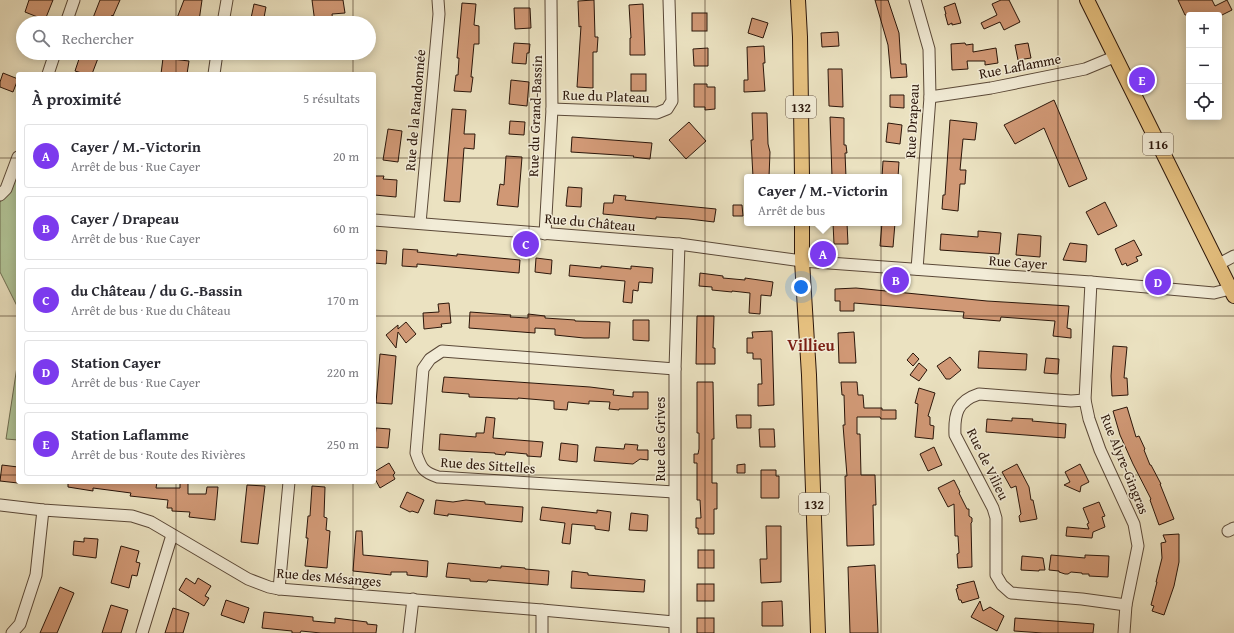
<!DOCTYPE html>
<html lang="fr">
<meta charset="utf-8">
<style>
:root{--surface:#fff;--page:#f7f7f7;--text:#2b2b33;--muted:#7c7c81;--line:#e1e1e2;--accent:#7c3aed}
body{margin:0;font-family:"Gentium Book Plus",serif;background:var(--page);color:var(--text)}
.controls{position:absolute;right:12px;top:12px;display:grid;overflow:hidden;border-radius:4px;box-shadow:0 2px 10px #0003}
.controls button{width:36px;height:36px;display:grid;place-items:center;padding:0;border:0;border-bottom:1px solid var(--line);background:var(--surface);color:var(--text);font:20px sans-serif}
.you{position:absolute;left:801px;top:287px;width:14px;height:14px;margin:-10px;border:3px solid #fff;border-radius:50%;background:#1a73e8;box-shadow:0 0 0 6px #1a73e833}
.badge{display:grid;place-items:center;width:26px;height:26px;border-radius:50%;background:var(--accent);color:#fff;font-size:13px;font-weight:700}
.pin{position:absolute;translate:-50% -50%;border:2px solid #fff;box-shadow:0 1px 4px #0006}
.popup{position:absolute;left:744px;top:174px;width:158px;height:52px;box-sizing:border-box;display:grid;place-content:center;border-radius:4px;background:var(--surface);filter:drop-shadow(0 1px 3px #0005);font-size:13px;white-space:nowrap;color:var(--muted)}
.popup b{font-size:15px;color:var(--text)}
.popup::after{content:'';position:absolute;left:50%;top:100%;margin-left:-8px;border:8px solid transparent;border-top-color:var(--surface)}
.list{margin:0;padding:0;list-style:none}
h2{display:flex;justify-content:space-between;align-items:center;height:52px;margin:0;padding:0 16px;font-size:17px}
h2 small{font-size:13px;font-weight:400;color:var(--muted)}
.list li{display:grid;grid-template-columns:26px 1fr auto;gap:12px;align-items:center;box-sizing:border-box;height:64px;margin:0 8px 8px;padding:0 8px;border:1px solid var(--line);border-radius:4px}
.list b{display:block;font-size:15px;white-space:nowrap}
.list p{margin:0;font-size:13px;white-space:nowrap;color:var(--muted)}
.list em{font-size:13px;font-style:normal;color:var(--muted)}
.icon{flex:none;width:22px;height:22px;fill:none;stroke:currentColor;stroke-width:2;stroke-linecap:round;stroke-linejoin:round}
.map{position:relative;flex:none;width:1234px;height:633px;overflow:hidden}
.search{position:absolute;background:var(--surface);box-shadow:0 2px 10px #0003;left:16px;top:16px;width:360px;height:44px;display:flex;align-items:center;gap:10px;box-sizing:border-box;padding:0 14px;border-radius:22px;color:var(--muted);font-size:15px}
.panel{position:absolute;background:var(--surface);box-shadow:0 2px 10px #0003;left:16px;top:72px;width:360px;height:412px;border-radius:4px}
.map>svg:first-child{display:block}
.green{fill:#b1c497;stroke:#6e6d50}
.building{fill:#d09875;stroke:#2b160a}
.lines{fill:none;stroke-linecap:round;stroke-linejoin:round}
.minor-casing{stroke:#5b4938;stroke-width:13}
.major-casing{stroke:#2b160a;stroke-width:16}
.minor{stroke:#f2ecd7;stroke-width:11}
.major{stroke:#e6c180;stroke-width:14}
.grid{fill:none;stroke:#2b160a;stroke-width:1;stroke-opacity:0.55}
.labels{text-anchor:middle;stroke-width:3;stroke-linejoin:round;paint-order:stroke}
.shield{fill:#f2ecd7;stroke:#675648;stroke-width:1}
.shield-label{font-size:13px;font-weight:bold;fill:#2b160a}
.street-label{font-size:14px;fill:#2b160a;stroke:#f2ecd7}
.quarter-label{font-size:16px;font-weight:bold;fill:#7a1f14;stroke:#f2ecd7}
</style>
<div class="map">
<svg width="1234" height="633" viewBox="0 0 1234 633">
<rect width="100%" height="100%" fill="#ebe2c1"/>
<filter id="stains"><feTurbulence type="fractalNoise" baseFrequency=".005" numOctaves="4"/><feColorMatrix values="0 0 0 0 .2 0 0 0 0 .09 0 0 0 0 .02 0 0 0 .5 -.17"/></filter>
<radialGradient id="worn" r=".72"><stop offset=".6" stop-color="#630" stop-opacity="0"/><stop offset="1" stop-color="#630" stop-opacity=".3"/></radialGradient>
<g class="green">
<path d="M18 171V308L0 272V202L8 195Z"/>
<path d="M18 360V440L6 439Z"/>
</g>
<g class="building">
<path d="M29 0H53L45 20 25 12Z"/>
<path d="M100 0H120L113 16 112 15 108 23H91Z"/>
<path d="M184 0H202L199 21 177 18Z"/>
<path d="M312 0H343L345 13 332 14 333 23H315Z"/>
<path d="M594 0 595 37H598L597 52H593V88L577 87 581 26 579 27 578 1Z"/>
<path d="M875 0H888L899 33 901 64H906L907 77 891 78 888 45Z"/>
<path d="M1001 0H1009L1020 22 1004 30 1000 22 984 29 981 23 997 15 992 4Z"/>
<path d="M1178 0H1212L1215 6 1227 0 1232 10 1222 15H1185Z"/>
<path d="M462 3 476 4 474 25 479 26V44H474L471 77H473L471 92 454 91 456 75H458L459 58H457Z"/>
<path d="M955 3 961 23 952 25V23L948 25 945 14H946L944 7Z"/>
<path d="M254 4 266 7 263 23H250Z"/>
<path d="M643 4 645 55H630V38H631L629 5Z"/>
<path d="M514 8H530L531 28 515 29Z"/>
<rect x="692" y="13" width="15" height="18"/>
<path d="M752 18 768 23 763 38 748 33Z"/>
<path d="M838 32 839 46 822 47 821 33Z"/>
<path d="M514 43 530 44 529 53H527L526 64 512 63Z"/>
<path d="M965 43 966 45 973 44V52L996 48 998 63 985 65V61H967L968 69 952 70 951 44Z"/>
<path d="M1028 43 1031 58 1018 60 1015 45Z"/>
<path d="M764 46 765 63H763L765 91 744 92V80H748L747 47Z"/>
<path d="M708 48V66H694L693 49Z"/>
<path d="M81 53H100L92 74H85L75 71Z"/>
<path d="M163 58 189 61 187 74H161Z"/>
<path d="M828 69H842L843 107 829 106Z"/>
<path d="M3 73 18 79 13 92 0 87V82Z"/>
<rect x="631" y="74" width="15" height="17"/>
<path d="M511 80 529 82 527 106 509 104Z"/>
<path d="M694 84H707V87H715V109L705 110V107H694Z"/>
<path d="M890 95H904V108L890 107Z"/>
<path d="M1054 100 1087 179 1069 187 1044 128 1015 144 1004 125Z"/>
<path d="M452 109 466 110 464 134H475L474 149 464 148 460 202 444 201Z"/>
<path d="M752 113H767L768 144 770 152 769 177H753L751 140H753Z"/>
<path d="M830 117 844 118V145H846L847 153H845L846 177H832Z"/>
<path d="M950 120 977 123 975 140 963 139 960 170H966L965 184H960L958 211 942 209 943 195H945Z"/>
<path d="M510 121 525 122 524 135 509 134Z"/>
<path d="M689 122 706 141 686 159 669 140Z"/>
<path d="M888 123 902 125 900 144 886 142Z"/>
<path d="M388 129 402 131 398 162 383 160Z"/>
<path d="M572 137 652 143 650 159 633 157 634 156 571 152Z"/>
<path d="M506 156 522 157 518 207 497 205 500 184 504 185Z"/>
<path d="M883 161 899 162 898 177H882Z"/>
<path d="M374 176H384L383 179 397 180 396 197 374 195Z"/>
<path d="M568 187 582 188 581 207 566 206Z"/>
<path d="M614 195 626 196 625 200 716 209 714 222 689 219 656 217V219L603 214 604 203H613Z"/>
<path d="M1105 202 1117 226 1098 235 1086 212Z"/>
<path d="M733 205H742L743 216H733Z"/>
<path d="M833 223H847L848 244H834Z"/>
<path d="M882 223H895L893 247 880 246Z"/>
<path d="M978 231 1001 233 999 254 940 250 941 234 978 237Z"/>
<path d="M1018 234 1041 236 1040 257 1016 255Z"/>
<path d="M1134 240 1142 255 1136 257 1138 261 1127 266 1126 263 1122 265 1115 249Z"/>
<path d="M1070 243 1087 245 1086 262 1063 260Z"/>
<path d="M403 249 418 250 417 252 457 256V254L520 260 519 273 417 264V267L402 266Z"/>
<path d="M374 250 387 251 386 264 374 263Z"/>
<path d="M536 258 552 260 551 274 535 272Z"/>
<path d="M570 265 601 268V266L631 269V266L653 268 652 283 639 282 638 291 633 290 632 303 623 302 625 281 569 276Z"/>
<path d="M700 273 723 276V278L745 280V278L773 282 771 296 761 295 760 314 749 313 750 293 732 291V292L712 290V287L699 286Z"/>
<path d="M856 288 987 301 1069 306 1067 328 1071 329V338L1053 336 1055 321 1001 317 1000 321 963 318 964 312 854 303V311H840V301H835V289Z"/>
<path d="M449 303 451 323 441 324 442 327 424 329 423 313 439 312 438 304Z"/>
<path d="M470 312 511 315 510 317 528 318V314L545 316V318L575 320V321L610 322 609 338H584L555 335V329L535 328V333L469 328Z"/>
<path d="M697 316H714L713 348H715V364H696Z"/>
<path d="M633 320H649V341L633 340Z"/>
<path d="M406 322 416 334 406 343 398 332 396 348 386 335 398 325V329Z"/>
<path d="M772 331 774 405 758 406V384H762L761 359H753V353H747V338H753L752 332Z"/>
<path d="M854 332 856 363H839L838 333Z"/>
<path d="M1113 346 1127 347 1124 378H1127L1128 395 1112 396 1111 376Z"/>
<path d="M979 351 1027 354 1026 370 978 368Z"/>
<path d="M913 353 919 359 913 366 907 360Z"/>
<path d="M380 354 396 356 392 404 376 403Z"/>
<path d="M950 357 961 370 950 379H946L937 366Z"/>
<path d="M1046 358 1059 359 1058 374 1044 373Z"/>
<path d="M919 363 927 370 919 381 910 375Z"/>
<path d="M444 377 590 387 614 390 613 395 633 397V392H648V409H619V410L609 409 610 402 589 401V404L568 402 567 410 554 409V401L518 398V399L469 397V394L442 392Z"/>
<path d="M697 382H713L714 439H712V483H717V509H714V534H698V528H696V518H701L700 500H697V463H694V454H698L699 449V433H697Z"/>
<path d="M841 382H857L858 395H863L864 408H882V410H896V419H881L880 417H857V434H860L861 475H875L876 505H873L874 545 847 546 845 476H847L843 425H845L844 395H842Z"/>
<path d="M919 388 935 393 928 416 930 417V425L934 426 933 439 915 437 918 404 915 403Z"/>
<path d="M1127 407 1136 437 1139 436 1145 449 1144 450 1150 465H1151L1161 484H1160L1174 519 1159 525 1150 500 1151 499 1133 464 1120 435 1113 411Z"/>
<path d="M736 415H751V428H737Z"/>
<path d="M486 417 495 418 493 438 543 442 541 457 527 456V454L506 452 505 455 495 454V453L439 450 440 434 476 437V433H484Z"/>
<path d="M1012 418 1033 419 1032 421 1066 424 1065 438 986 432 987 419 1012 421Z"/>
<path d="M376 428 390 429 388 448 374 447Z"/>
<path d="M759 429H774L775 447H760Z"/>
<path d="M561 443 578 445 577 462 559 460Z"/>
<path d="M625 444 638 445 637 450H648V460L640 459 633 464 594 461 596 447 624 449Z"/>
<path d="M934 447 942 465 928 471 920 454Z"/>
<path d="M389 463 395 473 393 475 395 479 380 488 374 477V472Z"/>
<path d="M745 464V473H737V465Z"/>
<path d="M1017 464 1029 487 1031 500H1033L1037 519 1020 522 1019 516 1021 514 1016 486 1011 488 1002 472Z"/>
<path d="M1080 464 1089 482 1081 486 1080 492 1064 485 1070 482 1065 472Z"/>
<path d="M2 465 18 467V483L0 481Z"/>
<path d="M761 470H776V476H779V498H761Z"/>
<path d="M954 480 960 492 959 493 967 509H969V516L972 518V522L971 523 972 567 958 568 957 554 959 553 958 536H955L954 504 948 507 938 488Z"/>
<path d="M68 482H157L156 488H180V482H188V494H206L207 487H218L215 520 189 517 190 512 172 511V508H167L168 500 130 496 131 493 93 488V491L68 487Z"/>
<path d="M247 485 265 486 258 544 241 542Z"/>
<path d="M312 486 325 487 324 517 327 518 326 530 330 531 327 568 305 566 308 538H306L308 516H310Z"/>
<path d="M407 492 424 500 418 513 412 511 410 512 400 507Z"/>
<path d="M436 500 453 502 466 500 485 502V504L523 507 522 522 448 514V516L434 514Z"/>
<path d="M1099 502 1105 516 1102 517 1105 527 1093 532 1092 538 1066 536 1067 527 1089 529 1087 524 1089 523 1083 508Z"/>
<path d="M542 507 597 513V510L611 512 609 531 595 529V526L572 524 570 544 562 543 565 523 540 520Z"/>
<path d="M631 513 648 515 647 531 629 530Z"/>
<path d="M766 526H781V582L761 583 760 559H767Z"/>
<path d="M356 531H362L363 555 428 561 427 577 407 575V572H391V575L353 571Z"/>
<path d="M1179 534V562L1174 586 1164 615 1152 611 1154 606 1151 605 1157 582H1156L1162 558 1161 543 1166 542 1163 535Z"/>
<path d="M84 538 98 539 96 558 73 555 74 541 84 542Z"/>
<path d="M121 546 139 551 136 562 140 563 137 576 132 575 129 588 111 583Z"/>
<rect x="698" y="550" width="16" height="18"/>
<path d="M1051 555 1085 558V555L1109 556 1108 577 1089 576V574H1082V573L1071 572 1068 574H1065L1059 572V571L1049 570Z"/>
<path d="M1022 556 1043 558 1045 570H1039V571L1021 570Z"/>
<path d="M448 563 501 568V566L525 568V569L549 571 548 585 488 580 487 582 470 581V579L446 577Z"/>
<path d="M875 565 878 633H850L848 567Z"/>
<path d="M572 571 588 573V575L645 580 644 592 571 588Z"/>
<path d="M186 578 195 584 198 578 211 586 205 596 209 598 204 606 179 590Z"/>
<path d="M974 581 979 598 962 603 961 600H959L956 589 958 588 957 585Z"/>
<rect x="697" y="584" width="17" height="17"/>
<path d="M60 587 74 593 57 633H40Z"/>
<path d="M226 600 249 608 244 623 221 615Z"/>
<path d="M782 601 783 626H762V602Z"/>
<path d="M980 601 983 611 990 607 1004 616 997 631 971 617Z"/>
<path d="M111 605 128 610 121 633H102Z"/>
<path d="M173 608 189 613 183 633H165Z"/>
<path d="M264 612 313 617V621L335 623V618L367 622V624L377 625 376 633H321L301 631 300 633H292V631L262 628Z"/>
<rect x="697" y="618" width="17" height="15"/>
<path d="M1015 618 1094 624 1093 633H1043L1014 631Z"/>
</g>
<g class="lines">
<defs>
<g id="minor">
<path d="M915 0 929 49 930 97 917 269"/>
<path d="M66 23 74 0"/>
<path d="M223 23 227 0"/>
<path d="M48 74 55 53"/>
<path d="M214 74 217 53"/>
<path d="M930 97 991 88 1085 69 1114 57"/>
<path d="M552 109 657 113 667 109 672 101 669 0"/>
<path d="M0 195 6 189 18 157"/>
<path d="M374 220 679 244 802 261 1091 282 1214 293 1230 289"/>
<path d="M420 223 439 14 438 0"/>
<path d="M545 234 552 109 551 0"/>
<path d="M1219 264 1234 256"/>
<path d="M1091 282 1085 400 1089 419 1100 450 1134 524 1138 546 1126 605 1124 633"/>
<path d="M1085 400 1071 401 979 394C957 401 954 414 955 435L993 508 996 518V575L1002 585 1011 593 1082 599 1126 605"/>
<path d="M674 492 438 477C423 472 421 468 416 453L423 369 430 359 442 351 675 369"/>
<path d="M0 505 43 510 132 516 151 522 248 579 269 587 279 589 542 610 674 622"/>
<path d="M1228 531 1234 528"/>
<path d="M279 589 289 482"/>
<path d="M542 610V633"/>
<path d="M12 633 20 624 36 575 43 510"/>
<path d="M142 633 172 535"/>
<path d="M409 633 413 599"/>
<path d="M675 633V369L679 244"/>
</g>
<g id="major">
<path d="M798 0 800 37 802 177"/>
<path d="M1087 0 1234 296"/>
<path d="M802 223V261L809 375 818 633"/>
</g>
</defs>
<use href="#minor" class="minor-casing"/>
<use href="#major" class="major-casing"/>
<use href="#minor" class="minor"/>
<use href="#major" class="major"/>
</g>
<path class="grid" d="M176 0V23M353 0V23M529 0V633M705 0V633M881 0V633M1058 0V633M176 53V74M353 53V74M0 158H18M374 158H1234M0 316H18M374 316H1234M0 475H18M374 475H1234M176 482V633M353 482V633"/>
<g class="labels">
<g class="shield">
<rect x="786" y="96" width="30" height="22" rx="3"/>
<rect x="1143" y="133" width="30" height="22" rx="3"/>
<rect x="799" y="493" width="30" height="22" rx="3"/>
</g>
<g class="shield-label">
<text x="801" y="112">132</text>
<text x="1158" y="149">116</text>
<text x="814" y="509">132</text>
</g>
<g class="street-label">
<text transform="translate(1020 66) rotate(-11)" y="5">Rue Laflamme</text>
<text transform="translate(606 96) rotate(2)" y="5">Rue du Plateau</text>
<text transform="translate(415 110) rotate(-85)" y="5">Rue de la Randonnée</text>
<text transform="translate(535 116) rotate(-88)" y="5">Rue du Grand-Bassin</text>
<text transform="translate(912 121) rotate(-87)" y="5">Rue Drapeau</text>
<text transform="translate(590 222) rotate(5)" y="5">Rue du Château</text>
<text transform="translate(1018 262) rotate(4)" y="5">Rue Cayer</text>
<text transform="translate(660 439) rotate(-90)" y="5">Rue des Grives</text>
<text transform="translate(988 464) rotate(64)" y="5">Rue de Vilieu</text>
<text transform="translate(1125 464) rotate(68)" y="5">Rue Alyre-Gingras</text>
<text transform="translate(488 465) rotate(4)" y="5">Rue des Sittelles</text>
<text transform="translate(329 577) rotate(5)" y="5">Rue des Mésanges</text>
</g>
<g class="quarter-label">
<text x="811" y="351">Villieu</text>
</g>
</g>
<rect width="100%" height="100%" filter="url(#stains)"/>
<rect width="100%" height="100%" fill="url(#worn)"/>
</svg>
<div class="controls">
<button>+</button>
<button>−</button>
<button><svg class="icon" aria-label="locate" viewBox="0 0 24 24"><circle cx="12" cy="12" r="6"/><path d="M12 2v4M12 18v4M2 12h4M18 12h4"/></svg></button>
</div>
<div class="you"></div>
<div class="pin badge" style="left:823px;top:254px">A</div>
<div class="popup"><b>Cayer / M.-Victorin</b>Arrêt de bus</div>
<div class="pin badge" style="left:896px;top:280px">B</div>
<div class="pin badge" style="left:526px;top:244px">C</div>
<div class="pin badge" style="left:1158px;top:282px">D</div>
<div class="pin badge" style="left:1142px;top:80px">E</div>
<div class="search"><svg class="icon" aria-label="search" viewBox="0 0 24 24"><circle cx="10" cy="10" r="6"/><path d="M15 15l6 6"/></svg>Rechercher</div>
<section class="panel">
<h2>À proximité<small>5 résultats</small></h2>
<ul class="list">
<li><span class="badge">A</span><div><b>Cayer / M.-Victorin</b><p>Arrêt de bus · Rue Cayer</p></div><em>20 m</em></li>
<li><span class="badge">B</span><div><b>Cayer / Drapeau</b><p>Arrêt de bus · Rue Cayer</p></div><em>60 m</em></li>
<li><span class="badge">C</span><div><b>du Château / du G.-Bassin</b><p>Arrêt de bus · Rue du Château</p></div><em>170 m</em></li>
<li><span class="badge">D</span><div><b>Station Cayer</b><p>Arrêt de bus · Rue Cayer</p></div><em>220 m</em></li>
<li><span class="badge">E</span><div><b>Station Laflamme</b><p>Arrêt de bus · Route des Rivières</p></div><em>250 m</em></li>
</ul>
</section>
</div>
